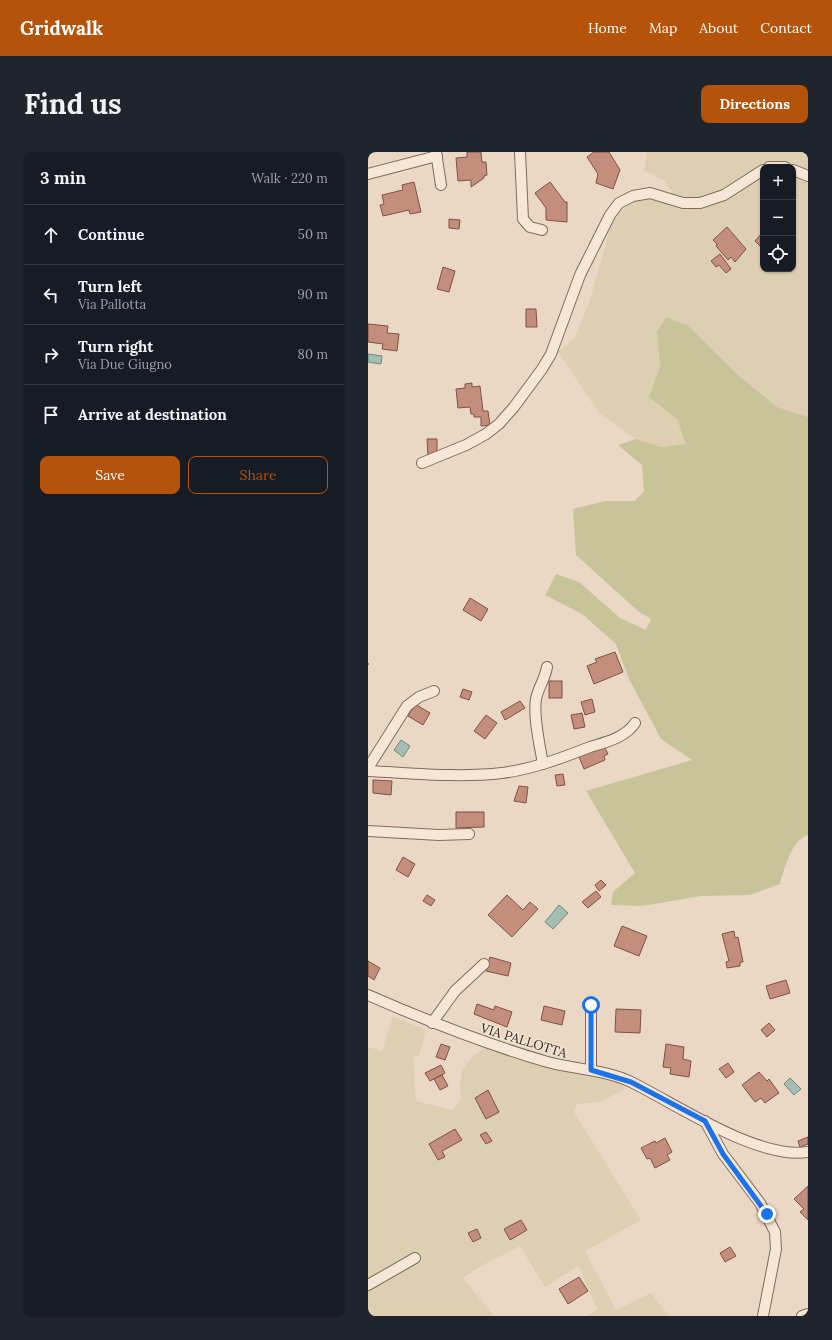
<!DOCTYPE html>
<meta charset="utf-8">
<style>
:root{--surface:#171b24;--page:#20242c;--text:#f1f3f6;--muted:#9ea1a6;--line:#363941;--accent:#b45309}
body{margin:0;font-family:Lora,serif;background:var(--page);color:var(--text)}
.controls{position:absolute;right:12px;top:12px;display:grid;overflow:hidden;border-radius:8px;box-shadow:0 1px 3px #0004}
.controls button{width:36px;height:36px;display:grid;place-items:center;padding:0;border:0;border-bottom:1px solid var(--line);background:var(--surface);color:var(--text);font:20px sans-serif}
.stop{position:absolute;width:12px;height:12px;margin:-9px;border:3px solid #1a73e8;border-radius:50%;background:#fff}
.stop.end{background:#1a73e8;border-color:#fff;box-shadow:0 1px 4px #0008}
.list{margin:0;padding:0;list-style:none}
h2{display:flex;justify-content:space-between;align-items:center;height:52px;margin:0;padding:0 16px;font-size:17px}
h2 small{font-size:13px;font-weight:400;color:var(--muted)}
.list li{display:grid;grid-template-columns:26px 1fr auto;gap:12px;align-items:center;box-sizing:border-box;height:60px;padding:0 16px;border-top:1px solid var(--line)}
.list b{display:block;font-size:15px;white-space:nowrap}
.list p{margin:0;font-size:13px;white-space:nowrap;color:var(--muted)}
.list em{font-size:13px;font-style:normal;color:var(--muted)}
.actions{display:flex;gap:8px;padding:12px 16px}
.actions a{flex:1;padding:9px 0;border:1px solid var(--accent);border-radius:8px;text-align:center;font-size:14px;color:var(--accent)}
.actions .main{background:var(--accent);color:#fff}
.icon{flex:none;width:22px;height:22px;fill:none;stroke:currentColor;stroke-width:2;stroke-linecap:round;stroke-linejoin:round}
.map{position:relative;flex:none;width:440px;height:1164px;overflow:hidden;border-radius:8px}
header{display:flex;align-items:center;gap:24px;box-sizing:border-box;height:56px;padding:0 20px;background:var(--accent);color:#fff}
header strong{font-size:19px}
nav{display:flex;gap:22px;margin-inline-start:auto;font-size:14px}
.intro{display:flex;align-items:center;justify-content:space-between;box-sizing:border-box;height:96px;padding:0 24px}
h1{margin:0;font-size:28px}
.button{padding:10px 18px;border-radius:8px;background:var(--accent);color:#fff;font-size:14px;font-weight:700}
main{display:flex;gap:24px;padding:0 24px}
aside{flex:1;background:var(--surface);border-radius:8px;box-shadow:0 1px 3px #0004}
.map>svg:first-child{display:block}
.farmland{fill:#decfb2;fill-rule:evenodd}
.green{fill:#c7c499}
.water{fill:#a5bdb2;stroke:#6d8a7e}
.building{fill:#c48e7d;stroke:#7f5144}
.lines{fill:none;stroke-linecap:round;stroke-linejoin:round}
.minor-casing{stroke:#826a5c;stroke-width:12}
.path{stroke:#826a5c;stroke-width:1.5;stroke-dasharray:3 2;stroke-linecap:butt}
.minor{stroke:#f5e6d6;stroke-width:10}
.route{stroke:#1a73e8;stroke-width:5}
.labels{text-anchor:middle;stroke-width:3;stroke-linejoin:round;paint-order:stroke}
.street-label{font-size:13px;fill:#34251f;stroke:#f2e3d3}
</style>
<header>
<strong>Gridwalk</strong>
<nav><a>Home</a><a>Map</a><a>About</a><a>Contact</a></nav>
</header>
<div class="intro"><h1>Find us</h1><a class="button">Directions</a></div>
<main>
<aside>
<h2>3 min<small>Walk · 220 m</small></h2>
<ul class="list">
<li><svg class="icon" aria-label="ahead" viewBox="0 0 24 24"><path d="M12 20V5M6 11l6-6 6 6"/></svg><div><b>Continue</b></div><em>50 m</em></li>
<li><svg class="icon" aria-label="left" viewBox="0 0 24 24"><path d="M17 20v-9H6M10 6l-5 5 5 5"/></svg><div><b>Turn left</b><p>Via Pallotta</p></div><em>90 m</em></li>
<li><svg class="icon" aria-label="right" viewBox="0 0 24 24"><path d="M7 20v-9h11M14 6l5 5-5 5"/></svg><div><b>Turn right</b><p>Via Due Giugno</p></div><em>80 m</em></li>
<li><svg class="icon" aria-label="arrive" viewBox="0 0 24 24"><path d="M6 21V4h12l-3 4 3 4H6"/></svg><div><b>Arrive at destination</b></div></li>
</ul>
<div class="actions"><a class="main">Save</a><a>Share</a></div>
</aside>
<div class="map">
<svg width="440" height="1164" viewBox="0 0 440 1164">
<rect width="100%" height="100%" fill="#ead8c4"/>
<g class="farmland">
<path d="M279 0H440V265L409 255 371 224 289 180 292 215 281 245 309 267 319 292 293 295 268 287 231 261 190 200 207 185 221 151 244 70 262 50 282 45 298 52 304 40 296 28 276 19ZM395 15H425V117H395Z"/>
<path d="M25 864 58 878 51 904 45 903 48 949 85 958 93 946 92 932 94 918 104 905 118 895 172 914 245 927 258 936 233 950 209 952 206 960 273 1068 217 1099 248 1158 283 1141 301 1164H219L229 1157 210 1114 177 1135 152 1094 113 1114 95 1126 126 1164H1L4 1162 0 1155V895L14 899Z"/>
</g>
<path class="green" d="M298 165 319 173 371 224 409 255 440 265V683C424 687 416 717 412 732L382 743 333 744 274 754 243 753 245 740 267 721 218 639 324 608 293 587 261 527 248 492 214 462 177 443 188 422 211 430 252 466 278 478 283 467 270 459 208 403 205 357 238 349H267L276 339 274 313 250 293 268 287 293 295 318 292 309 267 281 245 292 215 289 180Z"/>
<g class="water">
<path d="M0 202 14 204 13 212 0 210Z"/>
<path d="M33 588 42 594 35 605 26 598Z"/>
<path d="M191 753 200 761 185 777 177 770Z"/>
<path d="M422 926 433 937 426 943 416 932Z"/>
</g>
<g class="building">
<path d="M99 0H113L114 10H118L119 23 116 24V26L103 35V28L90 29 88 6 99 5Z"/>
<path d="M226 0H241L252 18 245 37 228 31 230 22 219 5Z"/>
<path d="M46 30 53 60 42 62 41 58 15 64 12 53 16 52 14 43 35 38 34 33Z"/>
<path d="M182 30 197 50H199V70L178 68V56L167 41Z"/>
<path d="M81 67 92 68 91 77 81 76Z"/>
<path d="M359 75 378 97 367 110 363 105 360 108 348 94 349 92 345 88Z"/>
<path d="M395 80V96H394L387 89Z"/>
<path d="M352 102 363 117 358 121 351 113 348 115 343 109Z"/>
<path d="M75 115 87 119 81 140 69 137Z"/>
<path d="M158 157H168L169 175H158Z"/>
<path d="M0 172 20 174 19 181 31 182 29 199 14 197 15 192 0 190Z"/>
<path d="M104 231V235L112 234 115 259H120L122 273 113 274V265H106V262H103L102 255 90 256 88 237 97 236V232Z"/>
<path d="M59 287H69V302L60 305Z"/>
<path d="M102 446 120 457 113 469 95 458Z"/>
<path d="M247 500 255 520 226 532 219 514 229 510 227 507Z"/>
<rect x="181" y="529" width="13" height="17"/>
<path d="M95 537 104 540 101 548 92 545Z"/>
<path d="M224 547 227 560 217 563 213 550Z"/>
<path d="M152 549 157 556 137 568 133 560Z"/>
<path d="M47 552 62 561 55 573 40 564Z"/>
<path d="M214 561 217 575 206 577 203 563Z"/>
<path d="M118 563 129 571 117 587 106 579Z"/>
<path d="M236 594 240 602 236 604 237 608 216 617 211 605Z"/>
<path d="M195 622 197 633 189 634 187 623Z"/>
<path d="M5 628 24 629 23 643 5 641Z"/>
<path d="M151 634 160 635 158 651 146 649Z"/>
<path d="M88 660H116V675L88 676Z"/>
<path d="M35 705 47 712 40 725 28 718Z"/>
<path d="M233 728 238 733 231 739 227 733Z"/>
<path d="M228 739 233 745 220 756 214 750Z"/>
<path d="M59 743 67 748 63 754 55 749Z"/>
<path d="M139 743 155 758 162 750 170 757 144 785 120 763Z"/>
<path d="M254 774 279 784 271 804 246 794Z"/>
<path d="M366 779 367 786 370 785 375 810H372V814L359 816 358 810 361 809 354 782Z"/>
<path d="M122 805 143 811 140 824 118 819Z"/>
<path d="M0 809 12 816 6 828 0 824Z"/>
<path d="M418 828 422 841 402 847 398 834Z"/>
<path d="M109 852 126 858 127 854 144 860 139 875 106 862Z"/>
<path d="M176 854 197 859 194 873 173 868Z"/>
<path d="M248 857 273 858 272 881 247 880Z"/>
<path d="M401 871 407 878 399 885 393 878Z"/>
<path d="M73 892 82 895 77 908 68 905Z"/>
<path d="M298 892 316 895 315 907 323 909 321 925 302 922 303 916 295 915Z"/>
<path d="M360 911 366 920 358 926 351 917Z"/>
<path d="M73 913 77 921 62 929 57 921Z"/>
<path d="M391 920 399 929 401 927 411 941 397 951 393 946 387 950 374 933Z"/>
<path d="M74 923 80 934 72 938 66 927Z"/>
<path d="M120 938 131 960 118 967 107 946Z"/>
<path d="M87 977 94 988 74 999 77 1005 70 1008 61 992Z"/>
<path d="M118 980 124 989 118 992 112 983Z"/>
<path d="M440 985V992L432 995 430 989Z"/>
<path d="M297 986 304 1000 299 1003 302 1008 287 1016 282 1006 279 1007 273 996 287 989 288 991Z"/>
<path d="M440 1034V1068L432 1060 436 1057 426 1047Z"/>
<path d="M153 1068 159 1078 142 1088 136 1077Z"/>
<path d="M109 1077 113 1086 105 1090 100 1081Z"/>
<path d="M362 1095 368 1104 357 1110 352 1101Z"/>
<path d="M211 1125 220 1139 200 1152 191 1137Z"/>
</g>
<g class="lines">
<defs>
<g id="minor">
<path d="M68 0 73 33"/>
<path d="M152 0 155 67 162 75 174 78"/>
<path d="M401 15H417"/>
<path d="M425 18 440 24"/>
<path d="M0 22 69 4"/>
<path d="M54 311 98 293 118 282 131 272 146 255 174 217 183 202 212 123 242 63 251 51 265 44 282 41 315 51H332L356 43 395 18"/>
<path d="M175 612C172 594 165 565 168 547 170 536 177 527 179 515"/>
<path d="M0 616 39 554 51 545 66 539"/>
<path d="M0 619C44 621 90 626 134 621 165 617 194 606 222 595 238 590 257 586 267 571"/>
<path d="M0 679 71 683 101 682"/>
<path d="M0 843C57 868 115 891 176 909 206 918 239 917 267 932 311 954 391 1008 440 1000"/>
<path d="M223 853V918"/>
<path d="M64 871 87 839 116 812"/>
<path d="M337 969 355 1002 392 1051 407 1080 408 1097 395 1164"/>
<path d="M0 1133 47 1106"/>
<path d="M434 1164 440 1162"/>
</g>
</defs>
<use href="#minor" class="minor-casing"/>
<path class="path" d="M0 512H1"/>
<use href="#minor" class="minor"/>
</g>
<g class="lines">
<path class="route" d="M223 853V918L263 930 337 969 355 1002 399 1062"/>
</g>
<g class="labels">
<g class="street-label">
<text transform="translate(156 888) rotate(17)" y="5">VIA PALLOTTA</text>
</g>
</g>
</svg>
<div class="controls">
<button>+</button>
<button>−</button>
<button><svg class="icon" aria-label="locate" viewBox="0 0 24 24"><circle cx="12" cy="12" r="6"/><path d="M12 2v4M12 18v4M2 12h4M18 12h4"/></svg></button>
</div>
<div class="stop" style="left:223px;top:853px"></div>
<div class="stop end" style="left:399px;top:1062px"></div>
</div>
</main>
